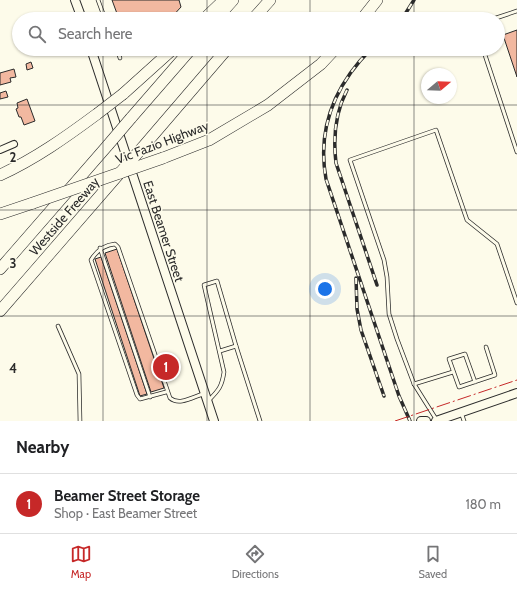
<!DOCTYPE html>
<meta charset="utf-8">
<style>
:root{--surface:#fff;--page:#f2f2f2;--text:#202124;--muted:#757577;--line:#e0e0e0;--accent:#c62828}
body{margin:0;font-family:Cabin,sans-serif;background:var(--page);color:var(--text)}
.compass{position:absolute;left:421px;top:68px;width:36px;height:36px;border-radius:50%;background:var(--surface);box-shadow:0 1px 3px #0004;rotate:71deg}
.you{position:absolute;left:325px;top:289px;width:14px;height:14px;margin:-10px;border:3px solid #fff;border-radius:50%;background:#1a73e8;box-shadow:0 0 0 6px #1a73e833}
.badge{display:grid;place-items:center;width:26px;height:26px;border-radius:50%;background:var(--accent);color:#fff;font-size:13px;font-weight:700}
.pin{position:absolute;translate:-50% -50%;border:2px solid #fff;box-shadow:0 1px 4px #0006}
.list{margin:0;padding:0;list-style:none}
h2{display:flex;justify-content:space-between;align-items:center;height:52px;margin:0;padding:0 16px;font-size:17px}
h2 small{font-size:13px;font-weight:400;color:var(--muted)}
.list li{display:grid;grid-template-columns:26px 1fr auto;gap:12px;align-items:center;box-sizing:border-box;height:60px;padding:0 16px;border-top:1px solid var(--line)}
.list b{display:block;font-size:15px;white-space:nowrap}
.list p{margin:0;font-size:13px;white-space:nowrap;color:var(--muted)}
.list em{font-size:13px;font-style:normal;color:var(--muted)}
.icon{flex:none;width:22px;height:22px;fill:none;stroke:currentColor;stroke-width:2;stroke-linecap:round;stroke-linejoin:round}
.map{position:relative;flex:none;width:517px;height:421px;overflow:hidden}
.search{position:absolute;background:var(--surface);box-shadow:0 1px 3px #0004;left:12px;right:12px;top:12px;height:44px;display:flex;align-items:center;gap:10px;box-sizing:border-box;padding:0 14px;border-radius:22px;color:var(--muted);font-size:15px}
.sheet{height:112px;background:var(--surface)}
nav{display:flex;justify-content:space-around;align-items:center;box-sizing:border-box;height:56px;border-top:1px solid var(--line);background:var(--surface);font-size:11px;color:var(--muted)}
nav a{display:grid;justify-items:center;gap:2px}
nav .on{color:var(--accent)}
.map>svg:first-child{display:block}
.building{fill:#f2b8a0;stroke:#2b2b2b}
.lines{fill:none;stroke-linecap:round;stroke-linejoin:round}
.lane-casing{stroke:#2b2b2b;stroke-width:4.5}
.street-casing{stroke:#2b2b2b;stroke-width:8}
.secondary-casing{stroke:#2b2b2b;stroke-width:10}
.highway-casing{stroke:#2b2b2b;stroke-width:12}
.lane{stroke:#fdfbea;stroke-width:3}
.street{stroke:#fdfbea;stroke-width:6}
.secondary{stroke:#fdfbea;stroke-width:8}
.highway{stroke:#fdfbea;stroke-width:11}
.rail-casing{stroke:#2b2b2b;stroke-width:3.5}
.rail{stroke:#fdfbea;stroke-width:2;stroke-dasharray:6;stroke-linecap:butt}
.highway-bridge-casing{stroke:#2b2b2b;stroke-width:12;stroke-linecap:butt}
.highway-bridge{stroke:#fdfbea;stroke-width:11}
.power{stroke:#c62828;stroke-width:1;stroke-dasharray:14 3 2 3;stroke-linecap:butt}
.grid{fill:none;stroke:#2b2b2b;stroke-width:1;stroke-opacity:0.55}
.labels{text-anchor:middle;stroke-width:3;stroke-linejoin:round;paint-order:stroke}
.street-label{font-size:13px;fill:#2b2b2b;stroke:#fdfbea}
.grid-label{font-size:13px;text-anchor:middle;font-weight:bold;fill:#2b2b2b;stroke:#fdfbea;stroke-width:3;stroke-linejoin:round;paint-order:stroke}
</style>
<div class="map">
<svg width="517" height="421" viewBox="0 0 517 421">
<rect width="100%" height="100%" fill="#fdfbea"/>
<g class="building">
<path d="M112 0H179L181 7 170 19H119Z"/>
<path d="M517 30V77L503 35Z"/>
<path d="M131 49H140L134 56Z"/>
<path d="M31 62 33 68 27 70 26 64Z"/>
<path d="M14 69 16 77 10 78 11 82 0 85V73Z"/>
<path d="M6 91 8 97 0 99V93Z"/>
<path d="M27 99 35 121 24 125 21 117H19L16 109 18 108 17 103Z"/>
<path d="M117 249 164 388 151 392 105 253Z"/>
<path d="M101 257 147 394 140 396 95 259Z"/>
</g>
<g class="lines">
<defs>
<g id="lane">
<path d="M98 0 105 19"/>
<path d="M493 19 517 11"/>
<path d="M117 49 120 58"/>
<path d="M483 49 517 152"/>
<path d="M100 248 150 397"/>
<path d="M58 326 79 374 80 421"/>
<path d="M236 346 260 421"/>
<path d="M475 382 465 354 449 359 459 387 495 375 486 347"/>
<path d="M414 384 453 372"/>
<path d="M166 392 140 399 137 395 91 260C97 250 104 245 115 244L118 247 170 398C179 406 193 397 203 394"/>
<path d="M209 400C219 390 222 386 224 372L204 285 217 281 236 346 220 351"/>
<path d="M461 412 464 421"/>
<path d="M436 419 414 384 397 339 389 314 387 277 384 260 350 160 436 130 467 220 497 244 517 303"/>
</g>
<path id="street" d="M0 150 14 144"/>
<g id="secondary">
<path d="M75 0 82 19"/>
<path d="M91 49 214 421"/>
<path d="M421 421H426"/>
<path d="M436 421 517 393"/>
</g>
<g id="highway">
<path d="M204 19 224 0"/>
<path d="M216 19 233 0"/>
<path d="M253 19 270 0"/>
<path d="M362 19 377 0"/>
<path d="M123 94 173 49"/>
<path d="M131 118 191 49"/>
<path d="M142 148 227 49"/>
<path d="M163 158 209 140 268 105 321 64 335 49"/>
<path d="M0 175C35 159 66 137 97 114"/>
<path d="M0 214 33 203"/>
<path d="M0 269 108 145"/>
<path d="M0 311 118 175"/>
</g>
</defs>
<use href="#lane" class="lane-casing"/>
<use href="#street" class="street-casing"/>
<use href="#secondary" class="secondary-casing"/>
<use href="#highway" class="highway-casing"/>
<use href="#lane" class="lane"/>
<use href="#street" class="street"/>
<use href="#secondary" class="secondary"/>
<use href="#highway" class="highway"/>
<defs>
<g id="rail">
<path d="M402 19 414 0"/>
<path d="M371 49C335 85 317 129 326 179L399 396 410 421"/>
<path d="M347 90C335 113 333 138 336 163L377 285"/>
<path d="M356 278 357 309 361 330 384 396"/>
</g>
</defs>
<use href="#rail" class="rail-casing"/>
<use href="#rail" class="rail"/>
<defs>
<g id="highway-bridge">
<path d="M97 114 123 94"/>
<path d="M108 145 131 118"/>
<path d="M120 173 142 148"/>
<path d="M33 203 163 158"/>
</g>
</defs>
<use href="#highway-bridge" class="highway-bridge-casing"/>
<use href="#highway-bridge" class="highway-bridge"/>
<path class="power" d="M395 421 517 380"/>
</g>
<path class="grid" d="M103 0V19M207 0V19M310 0V19M414 0V19M103 49V421M207 49V421M310 49V421M414 49V421M0 105H517M0 210H517M0 316H517"/>
<g class="labels">
<g class="street-label">
<text transform="translate(162 142) rotate(-21)" y="5">Vic Fazio Highway</text>
<text transform="translate(64 216) rotate(-49)" y="5">Westside Freeway</text>
<text transform="translate(164 231) rotate(72)" y="5">East Beamer Street</text>
</g>
</g>
<g class="grid-label">
<text x="13" y="162">2</text>
<text x="13" y="268">3</text>
<text x="13" y="373">4</text>
</g>
</svg>
<svg class="compass" viewBox="-18 -18 36 36"><path d="M0-13l5 13h-10z" fill="#e53935"/><path d="M0 13l5-13h-10z" fill="#757577"/></svg>
<div class="you"></div>
<div class="pin badge" style="left:166px;top:367px">1</div>
<div class="search"><svg class="icon" aria-label="search" viewBox="0 0 24 24"><circle cx="10" cy="10" r="6"/><path d="M15 15l6 6"/></svg>Search here</div>
</div>
<section class="sheet">
<h2>Nearby<small></small></h2>
<ul class="list">
<li><span class="badge">1</span><div><b>Beamer Street Storage</b><p>Shop · East Beamer Street</p></div><em>180 m</em></li>
</ul>
</section>
<nav>
<a class="on"><svg class="icon" aria-label="map" viewBox="0 0 24 24"><path d="M3 6l6-2 6 2 6-2v14l-6 2-6-2-6 2zM9 4v14M15 6v14"/></svg>Map</a>
<a><svg class="icon" aria-label="directions" viewBox="0 0 24 24"><path d="M12 3l9 9-9 9-9-9zM9 14v-3h6M13 9l2 2-2 2"/></svg>Directions</a>
<a><svg class="icon" aria-label="saved" viewBox="0 0 24 24"><path d="M7 4h10v16l-5-4-5 4z"/></svg>Saved</a>
</nav>
